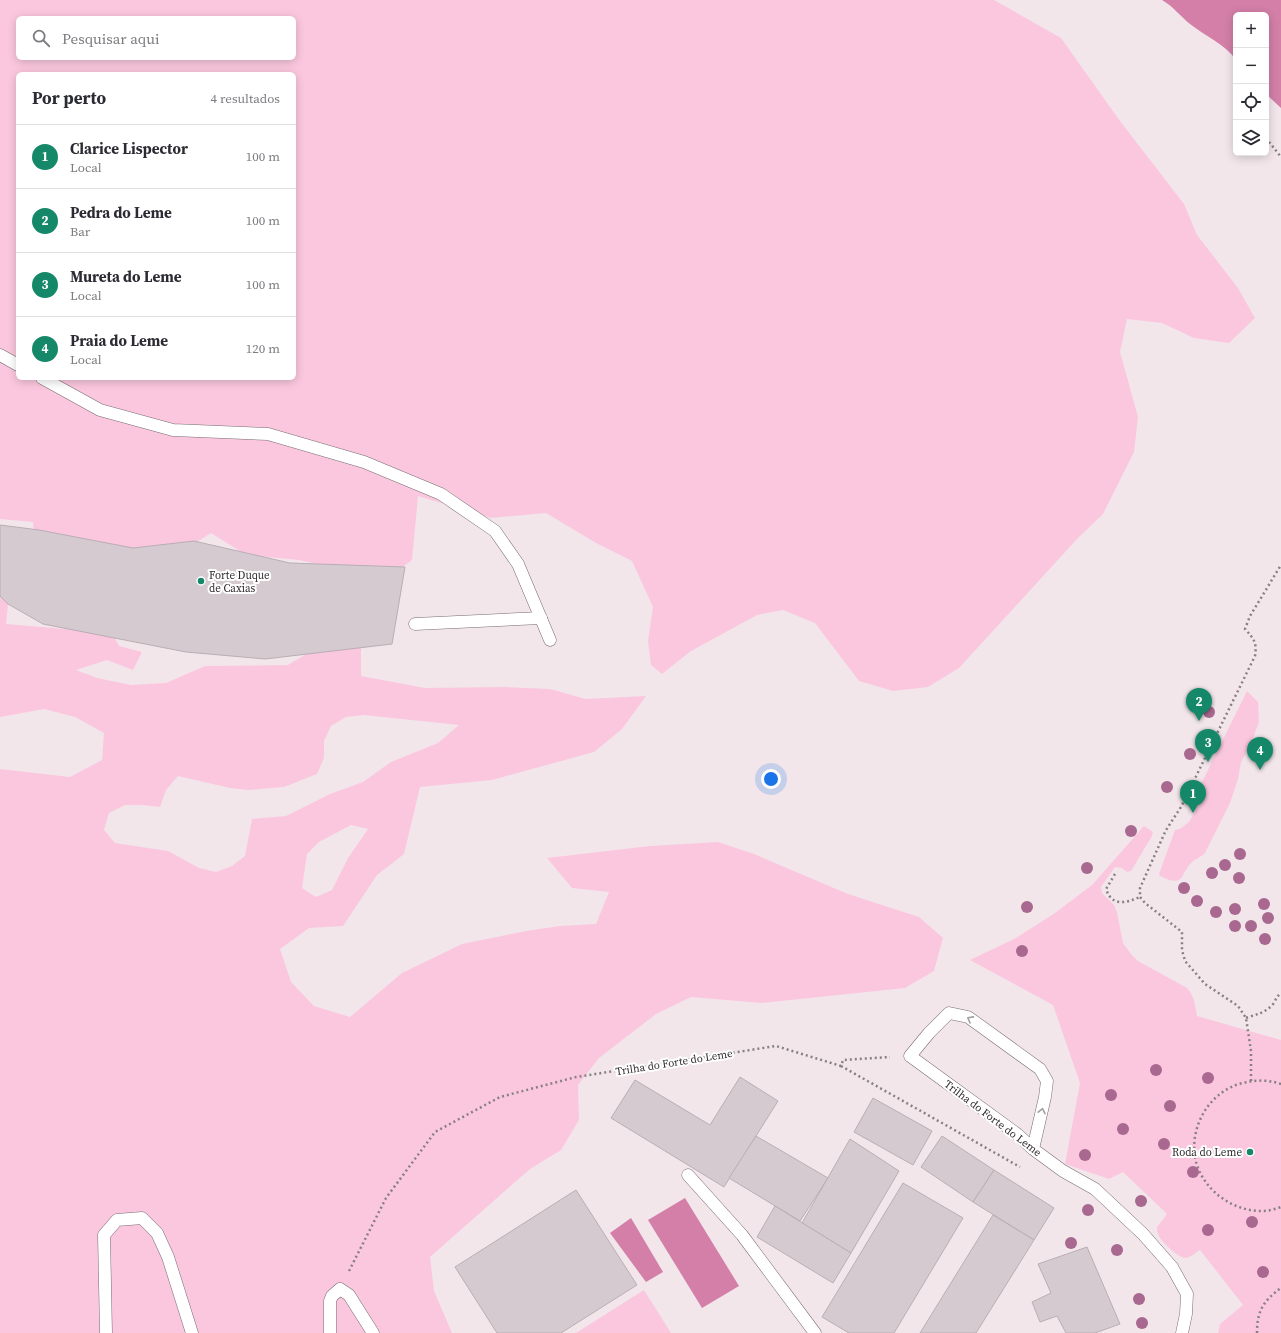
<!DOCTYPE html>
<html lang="pt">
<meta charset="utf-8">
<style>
:root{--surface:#fff;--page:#f7f7f7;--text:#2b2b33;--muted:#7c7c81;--line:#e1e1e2;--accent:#148868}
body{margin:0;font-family:"Source Serif 4",serif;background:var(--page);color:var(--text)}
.controls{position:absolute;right:12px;top:12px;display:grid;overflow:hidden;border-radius:6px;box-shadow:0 2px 10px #0003}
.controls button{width:36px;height:36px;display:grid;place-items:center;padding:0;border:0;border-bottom:1px solid var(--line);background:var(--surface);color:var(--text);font:20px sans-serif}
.you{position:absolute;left:771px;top:779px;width:14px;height:14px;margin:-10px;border:3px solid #fff;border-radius:50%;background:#1a73e8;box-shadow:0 0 0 6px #1a73e833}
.badge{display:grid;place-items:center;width:26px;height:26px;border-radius:50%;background:var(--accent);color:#fff;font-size:13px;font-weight:700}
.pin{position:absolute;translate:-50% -33px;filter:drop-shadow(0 1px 2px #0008)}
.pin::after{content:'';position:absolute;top:21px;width:14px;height:12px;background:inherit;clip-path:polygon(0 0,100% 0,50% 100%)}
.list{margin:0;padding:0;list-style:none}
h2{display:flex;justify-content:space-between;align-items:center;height:52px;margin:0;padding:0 16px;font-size:17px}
h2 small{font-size:13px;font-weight:400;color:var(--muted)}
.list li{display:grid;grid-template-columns:26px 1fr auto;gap:12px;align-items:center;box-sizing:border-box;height:64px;padding:0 16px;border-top:1px solid var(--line)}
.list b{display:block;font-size:15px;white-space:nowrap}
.list p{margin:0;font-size:13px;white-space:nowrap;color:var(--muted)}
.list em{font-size:13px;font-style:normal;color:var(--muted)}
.icon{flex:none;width:22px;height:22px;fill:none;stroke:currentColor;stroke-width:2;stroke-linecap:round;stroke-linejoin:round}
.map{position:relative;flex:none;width:1281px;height:1333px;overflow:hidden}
.search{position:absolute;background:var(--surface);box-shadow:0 2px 10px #0003;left:16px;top:16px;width:280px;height:44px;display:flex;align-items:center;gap:10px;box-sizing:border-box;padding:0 14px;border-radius:6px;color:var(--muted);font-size:15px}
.panel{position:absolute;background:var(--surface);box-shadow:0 2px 10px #0003;left:16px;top:72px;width:280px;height:308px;border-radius:6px}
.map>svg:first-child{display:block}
.green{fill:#fbc7de;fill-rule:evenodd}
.water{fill:#d37fa7}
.building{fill:#d5cacf;stroke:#b9aeb3}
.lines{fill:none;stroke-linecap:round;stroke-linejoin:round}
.lane-casing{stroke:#766d71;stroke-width:13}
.path{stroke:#878083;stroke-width:2.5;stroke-dasharray:2 3;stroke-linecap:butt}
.lane{stroke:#fff;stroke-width:12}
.tree{fill:#a8688f}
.oneway{stroke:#a1a0a0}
.poi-dot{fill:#148868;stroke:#fff;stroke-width:1.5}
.labels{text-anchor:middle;stroke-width:4;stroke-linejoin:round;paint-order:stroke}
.poi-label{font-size:11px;fill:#2f2b2d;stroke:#fff;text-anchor:start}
.street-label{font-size:11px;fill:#2f2b2d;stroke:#fff}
</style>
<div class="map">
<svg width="1281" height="1333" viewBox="0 0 1281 1333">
<rect width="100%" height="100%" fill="#f2e6eb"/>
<g class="green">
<path d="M0 0H994L1061 38 1120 121 1184 204 1197 235 1238 288 1255 318 1229 343 1194 338 1162 323 1127 319 1120 352 1138 417 1134 452 1103 514 1077 539 959 668 928 687 893 691 859 681 815 623 783 610 757 615 691 651 662 674 651 665 648 641 653 607 632 561 596 543 546 513 491 518 418 496 412 560 393 574 364 575 299 560 246 555 211 533 192 545 149 552 34 543 33 522 0 519ZM18 18H294V58H18ZM18 74H294V378H18Z"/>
<path d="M0 584 10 585 6 624 112 633 119 646 142 652 133 670 107 660 76 670 97 678 131 685 166 683 205 666 288 665 318 647 361 639V676L425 688 503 687 550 689 586 699 646 696 622 729 594 752 492 780 420 787 404 854 377 875 343 926 309 928 280 949 291 982 314 1006 350 1017 402 973 462 944 526 931 560 926 596 924 609 892 572 888 547 858 650 846 718 842 754 854 848 894 919 917 943 938 934 971 905 988 762 1003 691 997 656 1014 599 1058 578 1085 579 1120 561 1150 530 1169 430 1257 434 1291 452 1333H0V769L70 777 102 760 104 733 75 717 44 709 0 717ZM364 715 459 725 438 743 391 762 363 782 330 794 286 816 252 819 245 856 232 866 216 872 199 868 168 851 115 843 104 830 109 813 125 805H142L160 807 166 790 178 776 230 788 249 790 284 787 317 774 324 758V741L331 726 346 717ZM351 825 368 829 348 858 332 890 316 897 302 888 307 854 319 842Z"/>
<path d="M1247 691 1258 702 1259 722 1251 743 1241 762 1238 779 1230 803 1205 853C1201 857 1195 859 1192 862 1179 875 1186 888 1160 876L1159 874 1175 830 1180 829 1189 822 1200 802 1201 784Z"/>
<path d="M1144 826 1153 832 1152 836 1131 871 1127 872 1122 868 1115 867 1101 887 1102 893 1114 905 1117 912 1123 943 1131 954 1138 961 1187 988C1195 997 1195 1005 1197 1016L1281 1040V1333H1218L1220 1324 1243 1305 1200 1250C1196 1252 1192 1257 1186 1258 1178 1258 1163 1243 1159 1236 1157 1233 1157 1230 1157 1227L1167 1214 1123 1172 1109 1179 1065 1164 1080 1083 1053 1005 970 960 1016 938 1055 913 1092 885Z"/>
<path d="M644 1290 671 1333H576Z"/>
</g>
<g class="water">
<path d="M1162 0H1281V108L1266 94V15H1236V60C1225 44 1205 36 1190 24 1180 16 1174 7 1162 0Z"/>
<path d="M685 1198 739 1286 702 1308 648 1220Z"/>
<path d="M631 1218 663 1272 646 1282 610 1233Z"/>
</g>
<g class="building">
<path d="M0 525 39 530 133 548 194 541 290 563 405 567 392 644 265 659 186 652 43 624 8 604 0 596Z"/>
<path d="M740 1077 778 1101 724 1187 611 1118 635 1080 710 1125Z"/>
<path d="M873 1098 932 1131 913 1165 854 1132Z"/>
<path d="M756 1136 828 1178 800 1221 729 1178Z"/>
<path d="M942 1136 994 1170 973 1202 921 1167Z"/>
<path d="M850 1139 899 1171 851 1253 802 1223Z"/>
<path d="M994 1170 1054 1208 1034 1240 973 1202Z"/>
<path d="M903 1183 963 1218 894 1333H849L822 1317Z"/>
<path d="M576 1190 637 1285 561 1333H497L455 1267Z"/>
<path d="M775 1206 851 1253 833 1283 757 1237Z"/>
<path d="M993 1215 1034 1240 976 1333H920Z"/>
<path d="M1087 1247 1120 1324 1095 1333H1066L1057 1316 1040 1322 1032 1302 1051 1293 1038 1264Z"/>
</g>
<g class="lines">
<defs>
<g id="lane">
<path d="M0 355 18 365"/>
<path d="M42 378 100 410 173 430 268 434 364 462 441 494 495 531 518 564 550 640"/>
<path d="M415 624 541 618"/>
<path d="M1033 1149 1045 1097 1047 1081 1040 1069 968 1017 949 1013 929 1033 910 1056 1017 1134 1033 1149 1063 1171 1095 1189 1143 1234 1172 1267 1187 1294 1186 1314 1182 1333"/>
<path d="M688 1175 742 1235 815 1333"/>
<path d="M106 1333 104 1235 117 1220 142 1218 157 1233 168 1257 192 1333"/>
<path d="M330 1333V1301L332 1296 340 1289 349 1295 373 1333"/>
</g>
</defs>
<use href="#lane" class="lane-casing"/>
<g class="path">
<path d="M1266 138 1281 157"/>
<path d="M1115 874 1106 889C1112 907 1126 903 1140 897"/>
<path d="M1246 1018C1257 1014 1266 1013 1274 1003 1276 999 1277 996 1281 993"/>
<path d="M841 1066 1020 1167"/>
<path d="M1251 1081V1051L1246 1018 1238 1006 1205 984 1185 961 1182 950V932L1145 903 1140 897V888L1166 830 1181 807 1255 656C1257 642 1254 639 1245 629L1250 616 1281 565"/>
<path d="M1281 1084C1267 1079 1253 1080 1239 1084 1207 1094 1188 1130 1196 1162 1204 1191 1234 1212 1263 1211 1269 1211 1275 1209 1281 1207"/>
<path d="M349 1271 386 1198 435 1132 500 1097 576 1077 776 1046 841 1066 843 1060 890 1057"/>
<path d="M1257 1333C1257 1311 1263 1301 1281 1288"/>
</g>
<use href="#lane" class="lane"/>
</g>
<g class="tree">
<circle cx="1209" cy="712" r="6"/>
<circle cx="1190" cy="754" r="6"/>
<circle cx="1167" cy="787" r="6"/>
<circle cx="1131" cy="831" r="6"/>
<circle cx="1240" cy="854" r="6"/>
<circle cx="1225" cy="865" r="6"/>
<circle cx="1087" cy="868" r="6"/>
<circle cx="1212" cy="873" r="6"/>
<circle cx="1239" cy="878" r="6"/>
<circle cx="1184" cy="888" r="6"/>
<circle cx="1197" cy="901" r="6"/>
<circle cx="1264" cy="904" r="6"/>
<circle cx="1027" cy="907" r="6"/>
<circle cx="1235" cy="909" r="6"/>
<circle cx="1216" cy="912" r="6"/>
<circle cx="1268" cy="918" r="6"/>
<circle cx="1235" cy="926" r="6"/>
<circle cx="1251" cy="926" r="6"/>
<circle cx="1265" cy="939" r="6"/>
<circle cx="1022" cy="951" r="6"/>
<circle cx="1156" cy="1070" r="6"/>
<circle cx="1208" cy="1078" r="6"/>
<circle cx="1111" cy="1095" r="6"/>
<circle cx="1170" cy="1106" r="6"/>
<circle cx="1123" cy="1129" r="6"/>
<circle cx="1164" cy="1144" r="6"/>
<circle cx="1085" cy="1155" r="6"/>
<circle cx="1193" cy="1172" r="6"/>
<circle cx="1141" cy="1201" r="6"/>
<circle cx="1088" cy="1210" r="6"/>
<circle cx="1252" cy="1222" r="6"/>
<circle cx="1208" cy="1230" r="6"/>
<circle cx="1071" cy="1243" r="6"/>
<circle cx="1117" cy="1250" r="6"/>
<circle cx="1263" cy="1272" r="6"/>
<circle cx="1139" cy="1299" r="6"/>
<circle cx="1142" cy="1323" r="6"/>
</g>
<defs><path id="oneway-chevron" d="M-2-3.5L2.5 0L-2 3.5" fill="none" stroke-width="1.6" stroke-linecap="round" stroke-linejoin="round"/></defs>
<g class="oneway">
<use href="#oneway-chevron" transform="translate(970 1019) rotate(-151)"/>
<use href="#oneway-chevron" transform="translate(1042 1111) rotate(-78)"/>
</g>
<g class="poi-dot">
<circle cx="201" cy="581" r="4"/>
<circle cx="1250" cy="1152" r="4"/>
</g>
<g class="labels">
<g class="poi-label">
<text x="209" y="579">Forte Duque<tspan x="209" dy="13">de Caxias</tspan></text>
<text x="1242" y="1156" text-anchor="end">Roda do Leme</text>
</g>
<g class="street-label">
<text transform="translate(674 1062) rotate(-9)" y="4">Trilha do Forte do Leme</text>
<text transform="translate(993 1118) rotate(37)" y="4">Trilha do Forte do Leme</text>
</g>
</g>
</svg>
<div class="controls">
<button>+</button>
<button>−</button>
<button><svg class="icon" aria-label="locate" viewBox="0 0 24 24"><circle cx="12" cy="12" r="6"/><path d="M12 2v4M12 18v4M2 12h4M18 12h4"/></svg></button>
<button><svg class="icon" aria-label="layers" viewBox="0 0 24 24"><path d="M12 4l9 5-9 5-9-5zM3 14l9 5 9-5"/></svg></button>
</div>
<div class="you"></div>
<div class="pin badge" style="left:1193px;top:813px">1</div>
<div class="pin badge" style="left:1199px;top:721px">2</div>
<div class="pin badge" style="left:1208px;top:762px">3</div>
<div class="pin badge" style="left:1260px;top:770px">4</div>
<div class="search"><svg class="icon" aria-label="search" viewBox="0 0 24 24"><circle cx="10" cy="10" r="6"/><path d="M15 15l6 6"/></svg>Pesquisar aqui</div>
<section class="panel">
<h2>Por perto<small>4 resultados</small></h2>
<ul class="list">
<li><span class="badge">1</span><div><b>Clarice Lispector</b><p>Local</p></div><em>100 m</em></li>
<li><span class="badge">2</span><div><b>Pedra do Leme</b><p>Bar</p></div><em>100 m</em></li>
<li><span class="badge">3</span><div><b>Mureta do Leme</b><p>Local</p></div><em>100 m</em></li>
<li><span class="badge">4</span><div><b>Praia do Leme</b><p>Local</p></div><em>120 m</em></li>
</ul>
</section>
</div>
